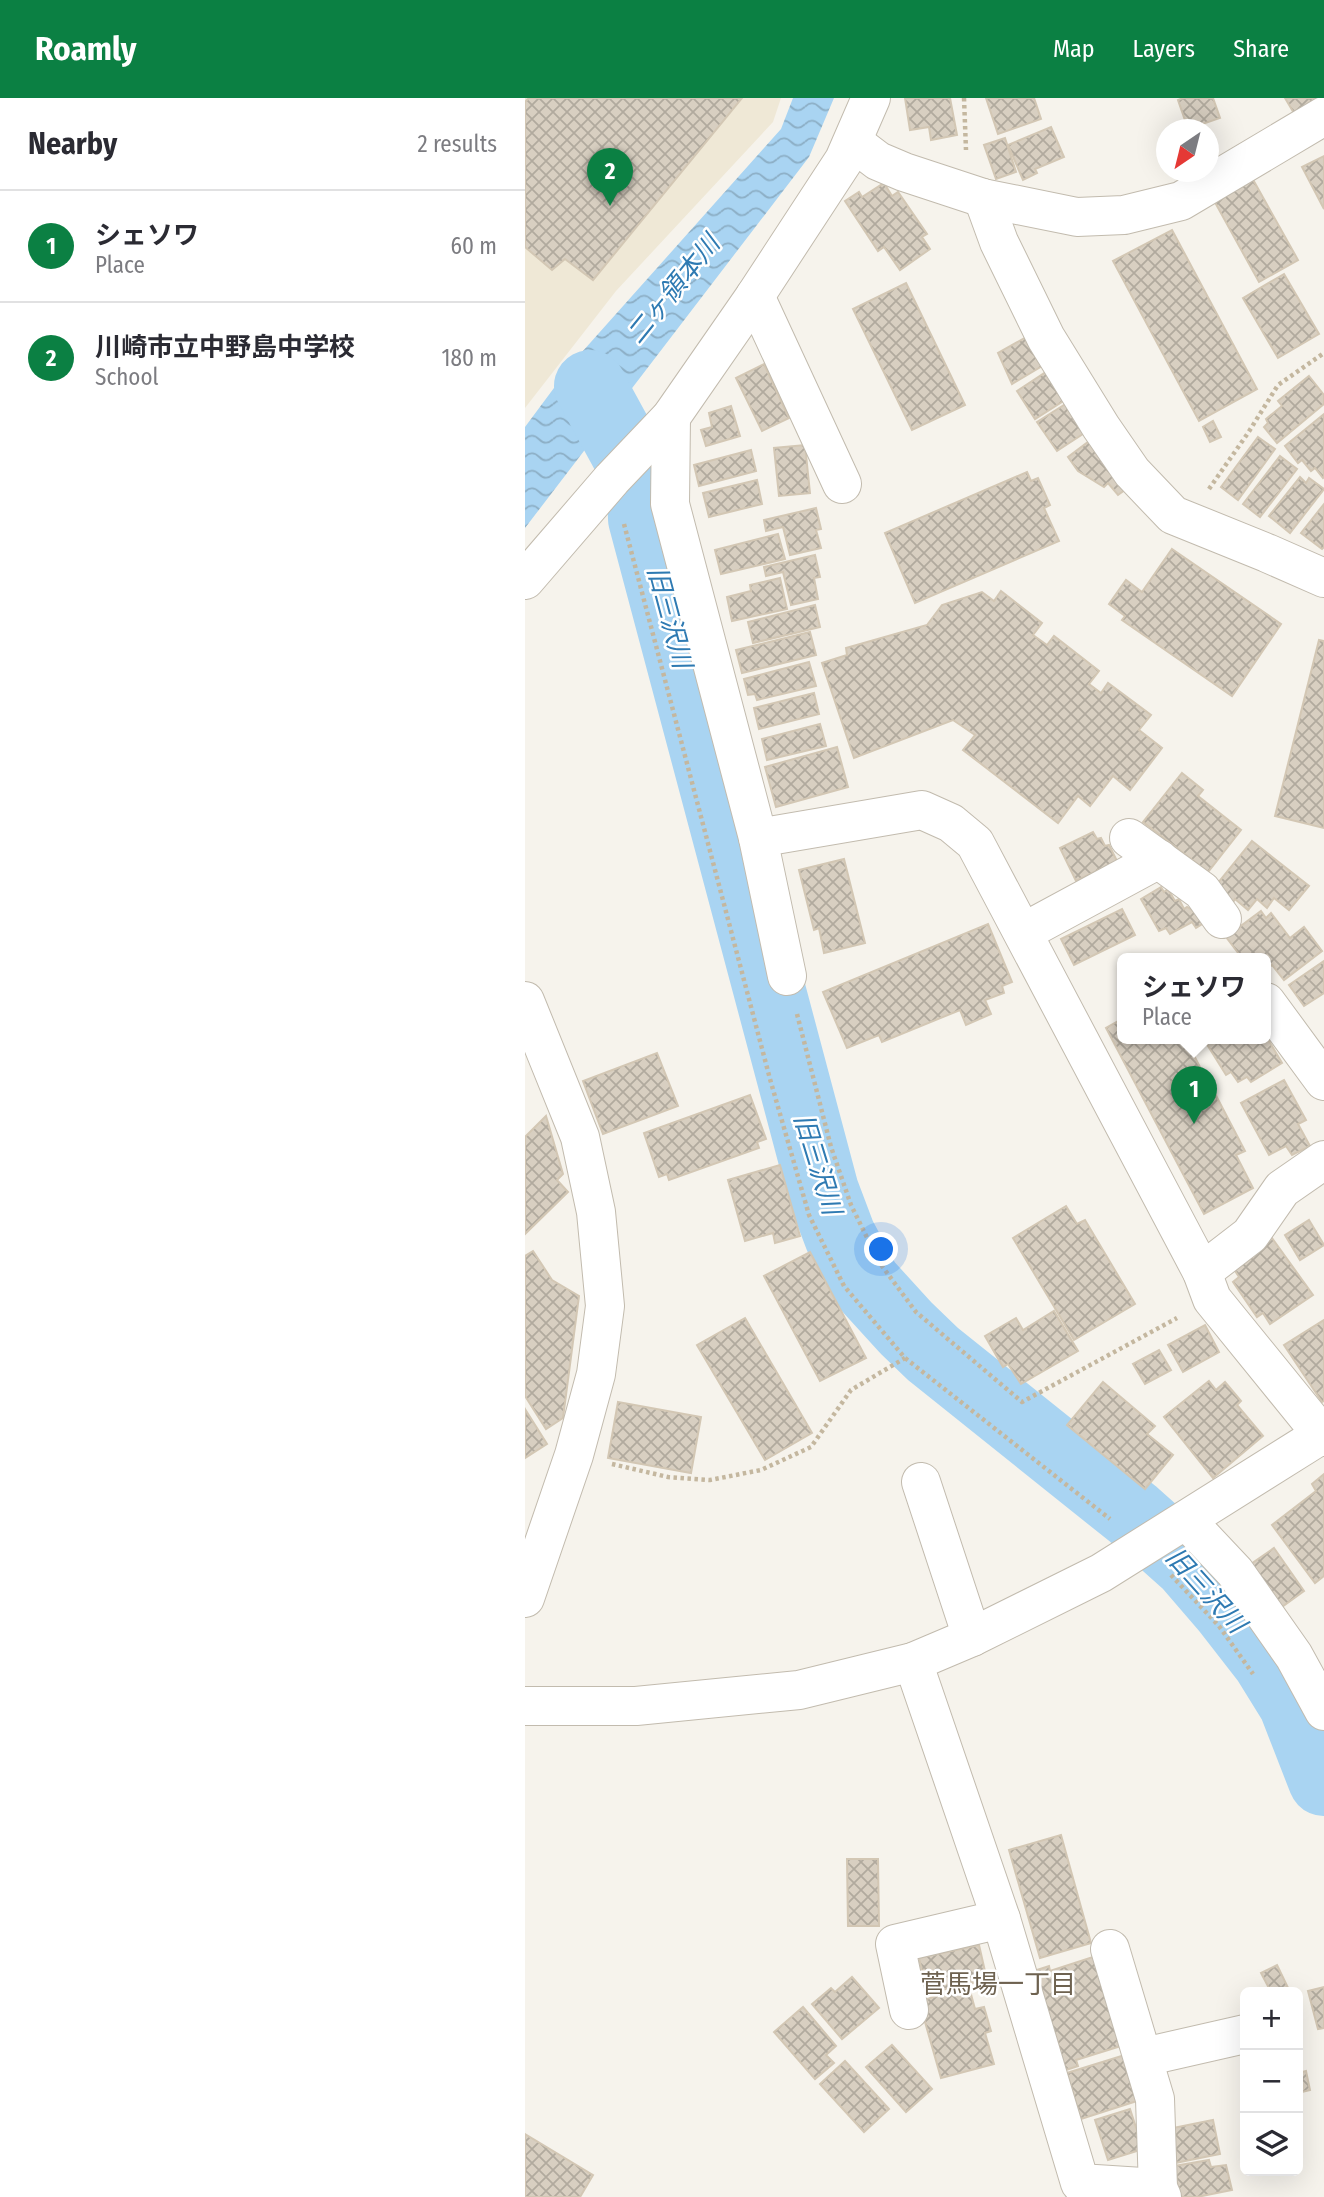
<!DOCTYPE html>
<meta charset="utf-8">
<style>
:root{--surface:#fff;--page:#f2f2f3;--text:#2b2b33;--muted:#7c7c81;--line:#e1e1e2;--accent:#0b8043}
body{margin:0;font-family:"Fira Sans Condensed","Noto Sans JP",sans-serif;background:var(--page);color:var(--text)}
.controls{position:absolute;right:21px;bottom:21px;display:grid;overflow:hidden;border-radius:10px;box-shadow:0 7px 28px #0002}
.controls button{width:63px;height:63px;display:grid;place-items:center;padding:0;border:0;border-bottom:2px solid var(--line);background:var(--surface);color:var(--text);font:35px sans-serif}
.compass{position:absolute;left:631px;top:21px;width:63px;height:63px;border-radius:50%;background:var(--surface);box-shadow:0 7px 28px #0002;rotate:215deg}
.you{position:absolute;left:357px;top:1152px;width:24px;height:24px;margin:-18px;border:5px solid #fff;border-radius:50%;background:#1a73e8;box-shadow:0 0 0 10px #1a73e833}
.badge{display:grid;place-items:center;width:46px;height:46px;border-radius:50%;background:var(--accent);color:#fff;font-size:23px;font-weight:700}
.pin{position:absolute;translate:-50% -58px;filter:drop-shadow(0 2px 4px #0008)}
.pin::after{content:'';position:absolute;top:37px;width:24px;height:21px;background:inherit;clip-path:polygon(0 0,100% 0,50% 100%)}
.popup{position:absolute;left:592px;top:855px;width:154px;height:91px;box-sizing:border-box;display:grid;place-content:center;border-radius:10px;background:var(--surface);filter:drop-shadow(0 2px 5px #0005);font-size:23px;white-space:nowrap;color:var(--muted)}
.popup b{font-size:26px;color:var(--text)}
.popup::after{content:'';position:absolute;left:50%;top:100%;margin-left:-14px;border:14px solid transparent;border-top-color:var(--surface)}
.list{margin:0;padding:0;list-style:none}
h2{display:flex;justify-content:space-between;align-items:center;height:91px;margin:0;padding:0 28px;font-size:30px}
h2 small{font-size:23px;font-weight:400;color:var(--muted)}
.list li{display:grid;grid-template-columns:46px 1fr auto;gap:21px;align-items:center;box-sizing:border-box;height:112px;padding:0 28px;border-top:2px solid var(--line)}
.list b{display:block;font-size:26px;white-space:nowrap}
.list p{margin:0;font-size:23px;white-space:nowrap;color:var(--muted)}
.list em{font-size:23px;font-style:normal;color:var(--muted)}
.icon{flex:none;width:38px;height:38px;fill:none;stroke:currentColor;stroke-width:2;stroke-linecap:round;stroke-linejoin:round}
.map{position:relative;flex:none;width:799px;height:2099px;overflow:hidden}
header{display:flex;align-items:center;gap:42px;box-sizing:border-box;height:98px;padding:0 35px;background:var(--accent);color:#fff}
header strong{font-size:33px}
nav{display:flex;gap:38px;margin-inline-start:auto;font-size:24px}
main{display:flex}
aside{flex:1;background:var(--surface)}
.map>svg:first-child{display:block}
.education{fill:#efe8d6}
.water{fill:url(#water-waves)}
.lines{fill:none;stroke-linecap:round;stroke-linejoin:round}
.river{stroke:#a9d4f2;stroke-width:72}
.building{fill:url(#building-cross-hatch);stroke:#d3c7b4;stroke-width:2}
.minor-casing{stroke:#c2bbae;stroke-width:40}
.path{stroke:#c4b79f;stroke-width:4.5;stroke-dasharray:3.5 3.5;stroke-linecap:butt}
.minor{stroke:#fff;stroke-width:38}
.labels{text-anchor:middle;stroke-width:5;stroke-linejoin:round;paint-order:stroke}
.water-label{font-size:26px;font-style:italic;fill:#2e7ab2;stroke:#fff}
.neighbourhood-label{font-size:26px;fill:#6e6250;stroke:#fff}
</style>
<header>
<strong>Roamly</strong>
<nav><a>Map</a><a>Layers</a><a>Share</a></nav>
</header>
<main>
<aside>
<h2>Nearby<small>2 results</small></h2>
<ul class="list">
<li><span class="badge">1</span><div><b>シェソワ</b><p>Place</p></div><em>60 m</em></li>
<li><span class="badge">2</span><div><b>川崎市立中野島中学校</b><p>School</p></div><em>180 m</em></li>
</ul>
</aside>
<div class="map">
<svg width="799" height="2099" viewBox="0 0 799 2099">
<defs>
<pattern id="water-waves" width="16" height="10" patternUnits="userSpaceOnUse" patternTransform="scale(1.75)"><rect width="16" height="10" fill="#a9d4f2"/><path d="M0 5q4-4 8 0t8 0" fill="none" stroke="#8caec5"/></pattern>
<pattern id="building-cross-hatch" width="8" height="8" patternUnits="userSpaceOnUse" patternTransform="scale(1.75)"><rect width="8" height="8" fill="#d8cfc1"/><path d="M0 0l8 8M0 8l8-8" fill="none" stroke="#b1aa9e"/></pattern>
</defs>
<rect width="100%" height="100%" fill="#f6f3ec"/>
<path class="education" d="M0 0H256L248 24 91 193 0 310Z"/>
<path class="water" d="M268 0H309L284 59 0 430V329L49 263 256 31Z"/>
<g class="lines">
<path class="river" d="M65 288 118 385 119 421 298 1093 315 1138 340 1185 381 1230 408 1256 608 1416 664 1466 701 1509 743 1563 769 1605 799 1682"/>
</g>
<g class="building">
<path d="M4 0H217L68 182 40 161 27 172 0 149V4Z"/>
<path d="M380 0H425L432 37 406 42 404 29 385 32Z"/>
<path d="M461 0H509L516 21 473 36Z"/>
<path d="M658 0H688L695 20 663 31 653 2Z"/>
<path d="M760 0H799L770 17Z"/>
<path d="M526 29 539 59 510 71 512 75 498 82 483 47Z"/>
<path d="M480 40 491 74 471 81 459 47Z"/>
<path d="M799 58V111L777 69Z"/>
<path d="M726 78 773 162 734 184 687 99Z"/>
<path d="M359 85 367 98 373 94 402 136 397 139 405 151 375 172 359 149 353 153 320 103 334 94 337 99Z"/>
<path d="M647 132 732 291 674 323 588 163Z"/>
<path d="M759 176 794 236 753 260 718 200Z"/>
<path d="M381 185 440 307 387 332 328 211Z"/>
<path d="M503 238 519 267 487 286 473 255Z"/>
<path d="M239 266 264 320 237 333 211 280Z"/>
<path d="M521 274 540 302 510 321 492 293Z"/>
<path d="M784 278 799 297V306L752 345 739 329 743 325 741 321 757 308 753 303Z"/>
<path d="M542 305 561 334 532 353 512 324Z"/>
<path d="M206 308 215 338 181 348 176 332 187 329 184 315Z"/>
<path d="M799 316V379L798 380 790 370 786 373 777 362 773 365 760 348Z"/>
<path d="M688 323 696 339 685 344 678 329Z"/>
<path d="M733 339 750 351 713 402 696 389Z"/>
<path d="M567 341 604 389 593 397 583 385 579 389 553 373 543 359Z"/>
<path d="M280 347 285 395 254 398 249 350Z"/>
<path d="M226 352 231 373 174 388 169 367Z"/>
<path d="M755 358 772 371 735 419 718 406Z"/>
<path d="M502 374 506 383 513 380 525 407 519 410 534 443 390 505 360 435Z"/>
<path d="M775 379 781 385 784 380 799 391 765 435 744 418Z"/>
<path d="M232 382 237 406 184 419 178 395Z"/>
<path d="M799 406V449L797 451 776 435Z"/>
<path d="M291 410 296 431 291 432 296 450 265 457 258 429 241 433 239 422Z"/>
<path d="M253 436 260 461 196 476 190 452Z"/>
<path d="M647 451 756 526 707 598 597 522 600 518 584 506 601 482 617 494Z"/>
<path d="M290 457 295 479 289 480 293 501 266 507 258 474 241 478 239 469Z"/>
<path d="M255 480 262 511 207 523 202 499 226 493 225 487Z"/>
<path d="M476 493 517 525 508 537 522 547 529 538 574 573 564 586 576 595 583 585 626 617 614 632 637 650 605 692 588 678 565 708 553 698 533 725 438 652 450 637 428 622 329 660 297 565 322 557 321 550 402 527 417 507 457 494 469 503Z"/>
<path d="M290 507 295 529 228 545 223 524Z"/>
<path d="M285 534 291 557 217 575 211 552Z"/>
<path d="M794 542 799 543V730L750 718Z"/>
<path d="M284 564 291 588 232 602 230 596 223 597 219 581Z"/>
<path d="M289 595 294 616 234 631 229 610Z"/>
<path d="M295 626 301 648 242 662 237 641Z"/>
<path d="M312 649 323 689 251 709 240 669Z"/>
<path d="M657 675 678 692 673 698 716 732 683 774 618 724Z"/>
<path d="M568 734 572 741 576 740 580 748 584 747 592 763 551 783 535 750Z"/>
<path d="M727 743 784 788 764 812 749 800 742 810 732 801 723 812 710 801 707 806 688 791Z"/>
<path d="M319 761 340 845 299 855 294 830 289 832 274 772Z"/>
<path d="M636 789 639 794 643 791 650 803 654 801 659 811 662 809 674 816 679 825 671 830 667 824 645 836 641 830 634 833 616 801Z"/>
<path d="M597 811 610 837 549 867 536 841Z"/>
<path d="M736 813 741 820 746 815 765 840 779 829 797 853 759 882 747 867 741 872V860H717L701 839Z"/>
<path d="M463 826 487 884 477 888 479 895 460 902 466 916 441 927 435 912 357 944 354 937 322 950 298 894Z"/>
<path d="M799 863V895L779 908 764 887Z"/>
<path d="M597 921V940H660L675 969 646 984 653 999 684 984 720 1053 711 1057 728 1090 679 1116 581 930Z"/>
<path d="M741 938 757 965 726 984 722 979 713 984 706 974 701 977 678 940H741Z"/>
<path d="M132 955 153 1008 78 1036 58 983Z"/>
<path d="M759 982 781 1022 773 1026 785 1048 767 1057 761 1048 744 1057 716 1005Z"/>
<path d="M225 997 241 1041 232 1044 234 1050 144 1082 142 1076 134 1079 119 1035Z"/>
<path d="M21 1018 38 1076 32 1082 43 1094 0 1136V1039Z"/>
<path d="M255 1067 275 1138 250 1145 248 1135 220 1143 203 1082Z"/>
<path d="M541 1108 552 1126 560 1122 610 1206 549 1242 488 1140Z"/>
<path d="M784 1122 799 1147 775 1162 760 1137Z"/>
<path d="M747 1140 788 1197 745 1226 738 1215 732 1219 708 1184 714 1179 707 1168Z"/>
<path d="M8 1153 27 1182 54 1198 38 1320 21 1331 0 1298V1158Z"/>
<path d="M285 1154 341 1260 295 1283 239 1178Z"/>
<path d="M529 1213 553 1253 496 1286 483 1266 478 1269 460 1238 491 1220 498 1232Z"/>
<path d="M220 1220 287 1335 240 1362 172 1247Z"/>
<path d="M799 1222V1303L797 1304 759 1247Z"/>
<path d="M680 1227 694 1254 658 1274 643 1247Z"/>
<path d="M634 1252 646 1272 620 1286 608 1266Z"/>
<path d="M684 1283 691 1292 700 1284 716 1303 712 1307 738 1338 688 1380 639 1319Z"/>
<path d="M578 1284 630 1328 622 1336 648 1357 620 1391 542 1327Z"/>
<path d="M93 1304 176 1319 166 1375 83 1360Z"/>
<path d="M0 1311 22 1346 0 1360Z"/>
<path d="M799 1376V1478L790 1485 747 1427 791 1393 787 1386Z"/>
<path d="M749 1450 779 1493 754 1511 723 1468Z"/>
<path d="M536 1737 566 1845 515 1860 484 1752Z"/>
<path d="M322 1761H353L354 1828H323Z"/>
<path d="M454 1847 462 1882 402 1895 394 1860Z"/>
<path d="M571 1858 599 1947 551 1962 553 1968 541 1972 509 1873 524 1868 525 1873Z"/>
<path d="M752 1867 765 1894H746L736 1875Z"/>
<path d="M327 1879 354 1910 317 1941 287 1906 306 1890 310 1894Z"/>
<path d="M444 1889 450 1911 459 1909 466 1933 460 1935 469 1966 416 1980 394 1903Z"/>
<path d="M799 1889V1930L793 1931 783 1893Z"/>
<path d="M278 1909 311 1948 301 1957 309 1965 290 1981 249 1934Z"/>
<path d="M367 1947 407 1991 381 2014 341 1969Z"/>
<path d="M603 1956 618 2001 556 2021 542 1975Z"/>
<path d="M320 1963 364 2011 339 2034 295 1986Z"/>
<path d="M781 1973 785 1992 773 1995V1975Z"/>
<path d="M605 2011 618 2051 583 2062 570 2022Z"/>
<path d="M688 2022 695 2056 650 2065 643 2031Z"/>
<path d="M0 2036 68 2077 55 2099H0Z"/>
<path d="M684 2062 686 2069 701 2067 707 2092 672 2099H655L649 2068Z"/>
</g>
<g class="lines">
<defs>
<g id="minor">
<path d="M328 44 353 63 379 74 458 100 552 119 599 117 656 103 799 18"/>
<path d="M458 100 474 144 521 240 576 329 607 374 648 417 742 455 799 480"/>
<path d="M230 198 317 386"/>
<path d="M146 319 145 406 233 740 262 878"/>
<path d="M0 482 87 381 146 319 230 198 319 62 346 0"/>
<path d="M233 740 397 712 426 725 450 745 677 1174 687 1201 799 1339"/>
<path d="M604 740 677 793 697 821"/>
<path d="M499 834 634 761"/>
<path d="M0 903 55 1039 71 1114 80 1208 71 1276 49 1357 0 1500"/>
<path d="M741 904 799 983"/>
<path d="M677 1174 725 1137 757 1091 799 1062"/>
<path d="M396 1384 447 1539"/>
<path d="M662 1423 710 1474 769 1558 799 1613"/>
<path d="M388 1564 476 1821 555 2085 633 2090"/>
<path d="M0 1608H111L274 1592 388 1564 447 1539 576 1475 799 1335"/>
<path d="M585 1851 630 2001 633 2090 637 2099"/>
<path d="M384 1912 370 1846 476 1821"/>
<path d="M619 1959 720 1936"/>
</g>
</defs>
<use href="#minor" class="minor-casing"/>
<g class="path">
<path d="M439 0 441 52"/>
<path d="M684 391 723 335 753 287 799 255"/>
<path d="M99 426 245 981 284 1117 319 1188 380 1260 585 1421"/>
<path d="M272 916 306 1049 326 1107 354 1164 391 1214 497 1304 652 1220"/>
<path d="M87 1366 143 1379 185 1382 236 1372 286 1349 326 1292 380 1260"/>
<path d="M646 1477 694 1528 728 1576"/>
</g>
<use href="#minor" class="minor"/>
</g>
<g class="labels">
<g class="water-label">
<text transform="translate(148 191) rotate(-51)" y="9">二ヶ領本川</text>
<text transform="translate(145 519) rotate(75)" y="9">旧三沢川</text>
<text transform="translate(293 1066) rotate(73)" y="9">旧三沢川</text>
<text transform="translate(681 1492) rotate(48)" y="9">旧三沢川</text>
</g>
<g class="neighbourhood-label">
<text x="473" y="1895">菅馬場一丁目</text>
</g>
</g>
</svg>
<div class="controls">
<button>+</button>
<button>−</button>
<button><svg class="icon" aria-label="layers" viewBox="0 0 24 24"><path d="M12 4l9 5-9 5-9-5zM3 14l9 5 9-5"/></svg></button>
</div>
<svg class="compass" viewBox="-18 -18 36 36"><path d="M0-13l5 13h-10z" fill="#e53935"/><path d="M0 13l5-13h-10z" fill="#7c7c81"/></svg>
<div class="you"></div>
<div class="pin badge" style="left:669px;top:1026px">1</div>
<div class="popup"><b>シェソワ</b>Place</div>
<div class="pin badge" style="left:85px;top:108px">2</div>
</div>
</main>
